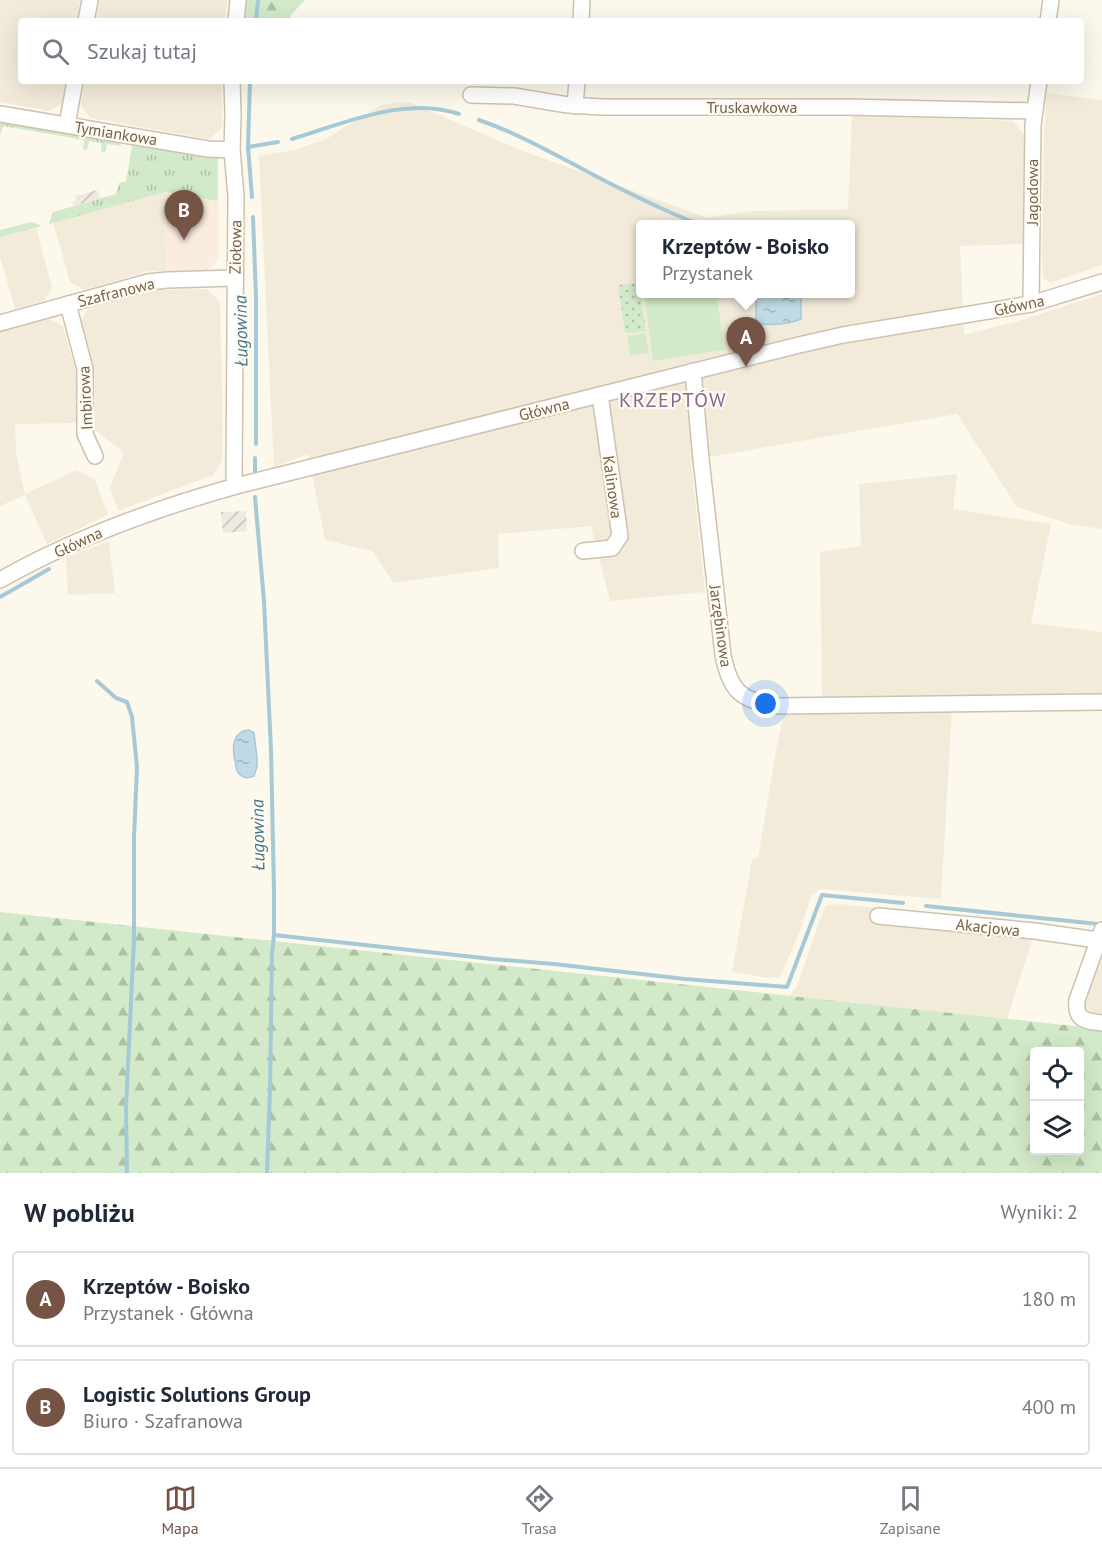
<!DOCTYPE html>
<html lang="pl">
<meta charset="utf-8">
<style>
:root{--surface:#fff;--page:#f6f6f7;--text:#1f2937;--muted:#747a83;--line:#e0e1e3;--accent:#755345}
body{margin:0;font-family:"PT Sans",sans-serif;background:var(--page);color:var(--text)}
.controls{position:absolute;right:18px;bottom:18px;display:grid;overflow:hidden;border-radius:6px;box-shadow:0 6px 24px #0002}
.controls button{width:54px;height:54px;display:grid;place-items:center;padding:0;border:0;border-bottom:2px solid var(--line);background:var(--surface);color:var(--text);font:30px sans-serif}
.you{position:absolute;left:766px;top:704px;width:21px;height:21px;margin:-15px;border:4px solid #fff;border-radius:50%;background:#1a73e8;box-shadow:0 0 0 9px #1a73e833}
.badge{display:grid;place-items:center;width:39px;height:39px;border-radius:50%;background:var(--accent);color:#fff;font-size:20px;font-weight:700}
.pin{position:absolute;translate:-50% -50px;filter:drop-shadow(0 2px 3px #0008)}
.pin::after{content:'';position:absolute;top:32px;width:21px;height:18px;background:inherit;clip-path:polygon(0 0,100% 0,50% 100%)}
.popup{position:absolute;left:636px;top:220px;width:219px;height:78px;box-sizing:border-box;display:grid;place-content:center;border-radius:6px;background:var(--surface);filter:drop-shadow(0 2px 4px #0005);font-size:20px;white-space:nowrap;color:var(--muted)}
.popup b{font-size:22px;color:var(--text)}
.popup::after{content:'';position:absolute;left:50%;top:100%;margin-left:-12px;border:12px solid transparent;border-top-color:var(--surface)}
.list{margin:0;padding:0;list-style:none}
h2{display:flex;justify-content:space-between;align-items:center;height:78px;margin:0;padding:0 24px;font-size:26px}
h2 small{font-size:20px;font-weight:400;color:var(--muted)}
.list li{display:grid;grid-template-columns:39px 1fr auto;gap:18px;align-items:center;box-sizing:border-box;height:96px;margin:0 12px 12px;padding:0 12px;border:2px solid var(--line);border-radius:6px}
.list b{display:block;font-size:22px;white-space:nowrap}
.list p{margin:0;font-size:20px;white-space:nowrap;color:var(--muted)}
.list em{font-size:20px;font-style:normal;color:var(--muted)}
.icon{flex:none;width:33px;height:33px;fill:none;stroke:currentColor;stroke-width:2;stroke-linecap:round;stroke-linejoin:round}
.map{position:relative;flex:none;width:1102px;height:1173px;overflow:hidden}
.search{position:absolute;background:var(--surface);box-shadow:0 6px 24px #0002;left:18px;right:18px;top:18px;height:66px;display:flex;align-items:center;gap:15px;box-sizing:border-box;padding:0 21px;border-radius:6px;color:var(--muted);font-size:22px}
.sheet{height:294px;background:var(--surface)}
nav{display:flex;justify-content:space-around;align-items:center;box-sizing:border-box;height:84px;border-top:2px solid var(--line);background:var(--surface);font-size:16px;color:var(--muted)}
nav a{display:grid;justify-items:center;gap:3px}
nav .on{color:var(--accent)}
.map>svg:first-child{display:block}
.residential{fill:#f3ebda;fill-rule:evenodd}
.commercial{fill:#fbece0}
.industrial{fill:url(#industrial-furrows)}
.grass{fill:url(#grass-tufts)}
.forest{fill:url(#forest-firs);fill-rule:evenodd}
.park{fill:url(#park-dots)}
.garden{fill:#d2eac9}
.water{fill:url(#water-ripples);stroke:#a6c9d7;stroke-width:1.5}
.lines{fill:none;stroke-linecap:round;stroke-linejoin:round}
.stream{stroke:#a6c9d7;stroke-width:4}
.minor-casing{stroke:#cec1b0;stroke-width:18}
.minor{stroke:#fff;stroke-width:15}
.labels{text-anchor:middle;stroke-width:4.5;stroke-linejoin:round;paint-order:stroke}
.street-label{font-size:16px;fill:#77624e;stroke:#fefbf2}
.water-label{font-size:18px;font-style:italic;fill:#487589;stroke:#fefbf2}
.quarter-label{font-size:20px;letter-spacing:1.5px;fill:#896692;stroke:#fefbf2}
</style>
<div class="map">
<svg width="1102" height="1173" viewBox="0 0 1102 1173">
<defs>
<pattern id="industrial-furrows" width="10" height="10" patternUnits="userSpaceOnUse" patternTransform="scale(1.5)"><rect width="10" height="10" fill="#eeeae3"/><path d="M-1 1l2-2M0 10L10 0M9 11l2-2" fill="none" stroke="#c6c1ba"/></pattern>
<pattern id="grass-tufts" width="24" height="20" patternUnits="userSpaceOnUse" patternTransform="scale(1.5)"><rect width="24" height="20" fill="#d2eac9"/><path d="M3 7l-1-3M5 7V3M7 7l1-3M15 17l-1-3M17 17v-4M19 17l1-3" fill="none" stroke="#afc1a5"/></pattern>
<pattern id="forest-firs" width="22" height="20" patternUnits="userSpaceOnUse" patternTransform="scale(1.5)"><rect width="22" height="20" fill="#d2eac9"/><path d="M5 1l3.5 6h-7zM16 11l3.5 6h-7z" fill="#afc1a5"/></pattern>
<pattern id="park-dots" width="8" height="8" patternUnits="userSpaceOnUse" patternTransform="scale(1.5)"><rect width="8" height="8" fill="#d2eac9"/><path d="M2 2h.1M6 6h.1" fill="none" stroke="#afc1a5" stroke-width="1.8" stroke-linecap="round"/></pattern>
<pattern id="water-ripples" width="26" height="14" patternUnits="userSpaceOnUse" patternTransform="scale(1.5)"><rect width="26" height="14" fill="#c0dbe5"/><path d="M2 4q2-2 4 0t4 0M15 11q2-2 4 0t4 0" fill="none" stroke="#a1b5bc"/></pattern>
</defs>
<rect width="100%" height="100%" fill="#fcf8eb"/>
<g class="residential">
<path d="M0 0H80L77 21H21V81H66L63 102 50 111 0 102Z"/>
<path d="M99 0H227L225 21H96Z"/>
<path d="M85 81H222V128L209 139 90 118 81 105Z"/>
<path d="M1047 93 1102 100V265L1050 283 1043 278 1042 256 1044 129Z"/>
<path d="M400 102 412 103 520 150 708 218 750 211 848 209 852 114 888 115 1012 121 1024 134V244L960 246 964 335 1022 320 1102 294V529L1069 524 1017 507 957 414 691 460 705 592 610 601 591 526 498 534 499 568 394 583 372 551 325 540 308 454 274 467 259 156 294 150 326 139 381 105ZM641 224H851V294H641Z"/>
<path d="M165 192 166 271H148L84 290 70 282 53 222Z"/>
<path d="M36 228 52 287 44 301 15 309 0 257V237Z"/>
<path d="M207 289 220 302 223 429 222 460 213 475 118 511 110 487 124 453 95 430 94 369 81 321 89 308 151 290Z"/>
<path d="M49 319 63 326 76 371V423L15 424 16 453 25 494 77 470 95 480 108 515 47 544 25 495 0 506V332Z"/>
<path d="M957 474 953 509 1051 524 1031 623 1102 632V698L822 699 820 552 861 546 859 484Z"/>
<path d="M109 541 115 593 68 595 66 558Z"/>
<path d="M952 709 941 899 820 889 811 896 800 931 780 977 768 978 732 972 752 860 758 858 777 745 784 714 790 712Z"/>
<path d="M839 904 878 908 875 919 1033 937 1007 1019 789 996 797 986 823 911 826 906Z"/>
<path d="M1102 948V1018L1087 1016 1082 1008Z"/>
</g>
<path class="commercial" d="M165 192 218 201 219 258 207 271H166Z"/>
<g class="industrial">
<path d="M97 190 100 198 73 206 72 202 76 200 75 196Z"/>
<path d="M246 511 247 531 223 533 221 512Z"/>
</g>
<g class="grass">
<path d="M5 122 120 141 121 146 107 144 105 153 101 152 102 143 89 141 87 150 83 149 84 140 3 126 0 136V124Z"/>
<path d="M137 144 218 157V201L165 192 49 224 51 216 53 212 116 194 119 183 126 181 132 146Z"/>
<path d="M32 222 42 226 0 237V230Z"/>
</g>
<g class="forest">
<path d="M244 0H305L291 15 288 21H242Z"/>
<path d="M0 912 1102 1029V1173H0ZM1034 1052H1080V1150H1034Z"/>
</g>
<path class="park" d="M639 283 646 331 625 333 618 285Z"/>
<g class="garden">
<path d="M644 294H717L724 350 653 361Z"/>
<path d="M645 333 649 353 630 355 627 336Z"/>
</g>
<g class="water">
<path d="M756 294H800L801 299V319C789 324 769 326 756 323Z"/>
<path d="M249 730 254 733 257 758V767L254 776C249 778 245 779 240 775 236 772 236 766 235 761 232 748 232 731 249 730Z"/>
</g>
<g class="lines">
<g class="stream">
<path d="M256 21 258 0"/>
<path d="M250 81 248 147 252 197"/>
<path d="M479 120C517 133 552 153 588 172 624 191 660 209 698 224"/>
<path d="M292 139C346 123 403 96 459 114"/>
<path d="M248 147 278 142"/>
<path d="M253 217 256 297V444"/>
<path d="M255 473V458"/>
<path d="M255 497 264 601 271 750 274 890V935L272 953 270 1090 267 1173"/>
<path d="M0 597 49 569"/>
<path d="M97 681 116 698 127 702 132 717 137 767 134 837V939L126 1107 127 1173"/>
<path d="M926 906 1098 924"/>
<path d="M274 935 492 959 554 964 685 979 787 987 822 895 903 903"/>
</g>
<defs>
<g id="minor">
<path d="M86 21 90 0"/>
<path d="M236 21 238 0"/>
<path d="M581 21 582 0"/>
<path d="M1048 21 1051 0"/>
<path d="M232 81 233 115 232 150 236 196 234 476 236 486"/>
<path d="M471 95 514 96 568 105 602 107H846L1034 111"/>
<path d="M575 106 577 81"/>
<path d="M0 114 208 149 232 150"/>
<path d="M67 125 75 81"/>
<path d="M68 304 85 369V434L95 456"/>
<path d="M1031 304 1033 125 1039 81"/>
<path d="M0 323 148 282 167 280 235 278"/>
<path d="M693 371 701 459 723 655C730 691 741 701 777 706L1102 702"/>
<path d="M583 551 612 548 620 536 600 395"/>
<path d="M0 580C74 538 154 509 236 486L799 345 843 335 1031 304 1102 282"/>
<path d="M878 916 1035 931 1097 940"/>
<path d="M1102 930 1077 1000C1075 1020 1084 1021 1102 1023"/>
</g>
</defs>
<use href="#minor" class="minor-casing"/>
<use href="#minor" class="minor"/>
</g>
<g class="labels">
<g class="street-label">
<text x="752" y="113">Truskawkowa</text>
<text transform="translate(116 133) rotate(9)" y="6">Tymiankowa</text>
<text transform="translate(1032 192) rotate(-90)" y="6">Jagodowa</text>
<text transform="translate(235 247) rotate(-89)" y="6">Ziołowa</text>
<text transform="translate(116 292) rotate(-14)" y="6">Szafranowa</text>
<text transform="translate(1019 305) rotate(-12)" y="6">Główna</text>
<text transform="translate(85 398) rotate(-93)" y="6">Imbirowa</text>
<text transform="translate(544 409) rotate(-14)" y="6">Główna</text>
<text transform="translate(613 487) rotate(82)" y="6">Kalinowa</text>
<text transform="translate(78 542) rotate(-25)" y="6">Główna</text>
<text transform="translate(721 626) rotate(82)" y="6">Jarzębinowa</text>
<text transform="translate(988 927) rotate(6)" y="6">Akacjowa</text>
</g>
<g class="water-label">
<text transform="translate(241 331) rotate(-91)" y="6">Ługowina</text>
<text transform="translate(258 835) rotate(-91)" y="6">Ługowina</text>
</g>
<g class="quarter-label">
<text x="673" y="407">KRZEPTÓW</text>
</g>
</g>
</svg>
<div class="controls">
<button><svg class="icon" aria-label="locate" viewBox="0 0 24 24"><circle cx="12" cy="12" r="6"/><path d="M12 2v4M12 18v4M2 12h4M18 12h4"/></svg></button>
<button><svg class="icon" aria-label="layers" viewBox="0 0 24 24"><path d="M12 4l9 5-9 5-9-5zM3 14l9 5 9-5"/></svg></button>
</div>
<div class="you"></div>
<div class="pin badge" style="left:746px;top:367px">A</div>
<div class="popup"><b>Krzeptów - Boisko</b>Przystanek</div>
<div class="pin badge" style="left:184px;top:240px">B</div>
<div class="search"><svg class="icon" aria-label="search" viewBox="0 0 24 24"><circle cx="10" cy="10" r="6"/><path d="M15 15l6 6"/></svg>Szukaj tutaj</div>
</div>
<section class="sheet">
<h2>W pobliżu<small>Wyniki: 2</small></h2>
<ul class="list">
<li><span class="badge">A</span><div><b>Krzeptów - Boisko</b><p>Przystanek · Główna</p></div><em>180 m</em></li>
<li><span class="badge">B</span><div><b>Logistic Solutions Group</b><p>Biuro · Szafranowa</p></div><em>400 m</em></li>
</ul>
</section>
<nav>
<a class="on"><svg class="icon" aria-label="map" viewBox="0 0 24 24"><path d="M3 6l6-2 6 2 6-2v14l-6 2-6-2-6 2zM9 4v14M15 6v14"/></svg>Mapa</a>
<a><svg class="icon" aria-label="directions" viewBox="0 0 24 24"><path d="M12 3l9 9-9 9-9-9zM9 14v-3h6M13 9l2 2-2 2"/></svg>Trasa</a>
<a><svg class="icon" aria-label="saved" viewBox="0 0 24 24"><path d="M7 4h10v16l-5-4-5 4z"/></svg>Zapisane</a>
</nav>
